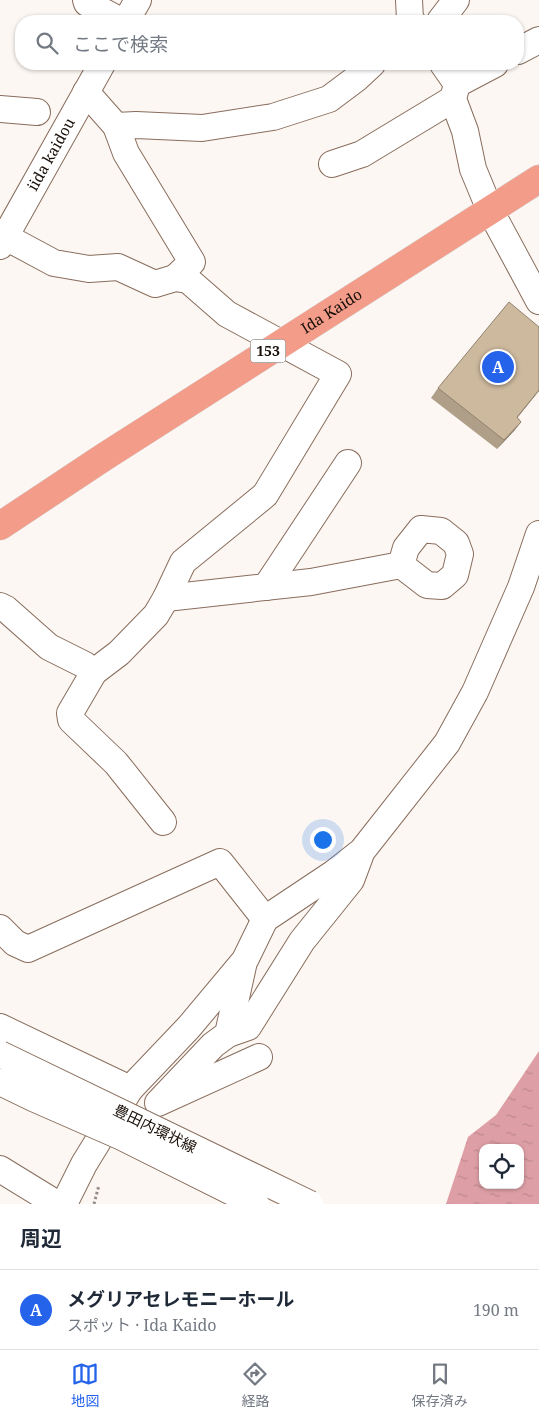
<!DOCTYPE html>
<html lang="ja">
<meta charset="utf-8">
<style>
:root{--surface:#fff;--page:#f2f2f3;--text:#1f2937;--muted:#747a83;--line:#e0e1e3;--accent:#2563eb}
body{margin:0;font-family:"Noto Serif","Noto Sans JP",serif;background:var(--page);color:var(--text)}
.controls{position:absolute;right:15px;bottom:15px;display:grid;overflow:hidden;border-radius:10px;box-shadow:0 1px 4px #0004}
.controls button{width:45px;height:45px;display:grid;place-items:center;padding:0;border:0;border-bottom:1px solid var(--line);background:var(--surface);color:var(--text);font:25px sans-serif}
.you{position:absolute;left:322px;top:839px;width:18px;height:18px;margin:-12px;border:4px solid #fff;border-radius:50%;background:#1a73e8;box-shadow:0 0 0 8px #1a73e833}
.badge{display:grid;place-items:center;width:32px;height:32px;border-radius:50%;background:var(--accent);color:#fff;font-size:16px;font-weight:700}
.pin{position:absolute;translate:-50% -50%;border:2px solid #fff;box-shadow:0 1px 5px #0006}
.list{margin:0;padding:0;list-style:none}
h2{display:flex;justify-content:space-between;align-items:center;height:65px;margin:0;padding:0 20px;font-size:21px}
h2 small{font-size:16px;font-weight:400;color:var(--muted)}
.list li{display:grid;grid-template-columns:32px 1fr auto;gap:15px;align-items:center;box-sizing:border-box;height:80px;padding:0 20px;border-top:1px solid var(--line)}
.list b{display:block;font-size:19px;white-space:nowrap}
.list p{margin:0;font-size:16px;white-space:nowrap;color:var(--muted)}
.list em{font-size:16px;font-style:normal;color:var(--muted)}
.icon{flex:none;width:28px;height:28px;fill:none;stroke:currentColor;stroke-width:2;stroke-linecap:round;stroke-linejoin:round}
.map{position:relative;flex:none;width:539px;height:1204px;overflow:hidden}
.search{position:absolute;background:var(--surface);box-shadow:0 1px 4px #0004;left:15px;right:15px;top:15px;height:55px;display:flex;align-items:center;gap:12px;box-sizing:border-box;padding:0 18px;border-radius:20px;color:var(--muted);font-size:19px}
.sheet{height:145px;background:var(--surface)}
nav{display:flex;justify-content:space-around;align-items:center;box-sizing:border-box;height:70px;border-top:1px solid var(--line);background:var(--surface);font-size:14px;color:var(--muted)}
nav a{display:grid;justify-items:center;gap:2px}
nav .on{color:var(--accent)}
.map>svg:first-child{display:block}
.water{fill:url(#water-ripples);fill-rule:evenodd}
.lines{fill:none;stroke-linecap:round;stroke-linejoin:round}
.minor-casing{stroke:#886d5c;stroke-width:28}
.highway-casing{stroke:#d6d4d3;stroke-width:29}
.path{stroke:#948c87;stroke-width:3;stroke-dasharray:2.5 2.5;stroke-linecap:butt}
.minor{stroke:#fff;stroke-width:26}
.highway{stroke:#f29c89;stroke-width:28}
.minor-bridge-casing{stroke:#886d5c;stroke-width:28;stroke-linecap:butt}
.minor-bridge{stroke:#fff;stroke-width:26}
.wall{fill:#b09f88}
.shaded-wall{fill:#90826f}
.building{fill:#cdb99e;stroke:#90826f}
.labels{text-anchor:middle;stroke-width:4;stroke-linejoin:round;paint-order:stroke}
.shield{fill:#fff;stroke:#5e5752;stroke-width:1}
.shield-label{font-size:14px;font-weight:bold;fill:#190f08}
.street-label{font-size:15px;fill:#190f08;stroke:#fff}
</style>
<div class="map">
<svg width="539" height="1204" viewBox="0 0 539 1204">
<defs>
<pattern id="water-ripples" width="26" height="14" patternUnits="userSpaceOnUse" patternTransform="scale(1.25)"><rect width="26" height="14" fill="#dd9fa5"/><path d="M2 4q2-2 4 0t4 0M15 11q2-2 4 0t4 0" fill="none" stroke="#bd888d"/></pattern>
</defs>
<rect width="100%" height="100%" fill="#fdf7f3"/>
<path class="water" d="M539 1051V1204H446L468 1137 496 1115ZM483 1148H520V1185H483Z"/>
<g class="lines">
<defs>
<g id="minor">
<path d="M86 0 87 3 121 21"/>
<path d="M409 0 410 19 412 21"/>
<path d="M126 21 138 0"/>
<path d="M440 21 456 0"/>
<path d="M518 51 539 40"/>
<path d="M443 64 457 84 453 99 465 131 473 169 490 210 539 301"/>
<path d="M457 84 495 64"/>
<path d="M86 92 116 126 136 125 202 128 273 117 329 99 357 78 372 64"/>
<path d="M0 109 37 112"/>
<path d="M116 126 126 153 192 262 175 278"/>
<path d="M332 164 362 154 453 99"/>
<path d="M0 234 54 263 89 269 118 267 155 284 175 278 188 280 227 314 338 374 265 495 183 562 166 598 156 615 119 653 94 672 70 713 71 720 116 763 163 822"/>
<path id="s1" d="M0 246 102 64"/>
<path d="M266 587 348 463"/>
<path d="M166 598 311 582 401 565 427 585 442 586 455 575 460 554 456 543 441 531 421 529 406 548 401 565"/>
<path d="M0 606 6 609 49 647 85 665 94 672"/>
<path d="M0 928 15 943 28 949 220 862 265 919"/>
<path d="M243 966 228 1034 213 1045 158 1103 259 1057"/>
<path d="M0 1027 130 1089"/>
<path d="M228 1034 248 1027 302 941 351 880 360 856"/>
<path d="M0 1169 57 1204"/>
<path d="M64 1204 84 1164 130 1089 189 1027 245 960 265 919 334 873 362 851 447 743 475 692 521 587 539 534"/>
</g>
<g id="highway">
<path id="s2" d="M0 526 104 457 539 179"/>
</g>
</defs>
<use href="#minor" class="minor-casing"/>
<use href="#highway" class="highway-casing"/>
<path class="path" d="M94 1204 99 1185"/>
<use href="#minor" class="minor"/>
<use href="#highway" class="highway"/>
<defs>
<g id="minor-bridge">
<path d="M0 1054 310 1204"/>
<path d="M0 1082 33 1098 122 1137 256 1204"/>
</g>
</defs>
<use href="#minor-bridge" class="minor-bridge-casing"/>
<use href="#minor-bridge" class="minor-bridge"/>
</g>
<path class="wall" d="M438 388 521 422 514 431 497 449 431 398Z"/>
<g class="shaded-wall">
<path d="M539 390V391L510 427 517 417Z"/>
<path d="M521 422 514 431 497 449 504 440Z"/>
</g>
<path class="building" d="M509 302 539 327V390L517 417 521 422 504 440 438 388Z"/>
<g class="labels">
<rect class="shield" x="250.5" y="339.5" width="35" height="23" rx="4"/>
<g class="shield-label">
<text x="268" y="356">153</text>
</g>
<g class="street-label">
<text dy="5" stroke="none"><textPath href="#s1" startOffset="105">iida kaidou</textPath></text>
<text dy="5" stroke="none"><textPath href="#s2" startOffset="395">Ida Kaido</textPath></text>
<text transform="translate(155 1129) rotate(26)" y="5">豊田内環状線</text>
</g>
</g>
</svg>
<div class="controls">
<button><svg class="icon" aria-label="locate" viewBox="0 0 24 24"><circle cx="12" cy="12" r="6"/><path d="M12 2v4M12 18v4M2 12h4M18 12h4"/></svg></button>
</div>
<div class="you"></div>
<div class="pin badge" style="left:498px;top:367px">A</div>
<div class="search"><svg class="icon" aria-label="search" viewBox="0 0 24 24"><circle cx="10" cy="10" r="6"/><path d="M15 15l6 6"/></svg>ここで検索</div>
</div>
<section class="sheet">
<h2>周辺<small></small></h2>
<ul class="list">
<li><span class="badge">A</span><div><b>メグリアセレモニーホール</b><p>スポット · Ida Kaido</p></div><em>190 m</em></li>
</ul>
</section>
<nav>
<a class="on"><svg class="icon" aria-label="map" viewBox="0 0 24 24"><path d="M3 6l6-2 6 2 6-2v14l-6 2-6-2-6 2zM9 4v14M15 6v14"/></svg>地図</a>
<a><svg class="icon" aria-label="directions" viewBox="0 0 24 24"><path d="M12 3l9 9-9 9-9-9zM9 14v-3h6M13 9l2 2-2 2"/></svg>経路</a>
<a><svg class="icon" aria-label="saved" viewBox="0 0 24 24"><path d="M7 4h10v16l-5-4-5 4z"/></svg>保存済み</a>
</nav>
